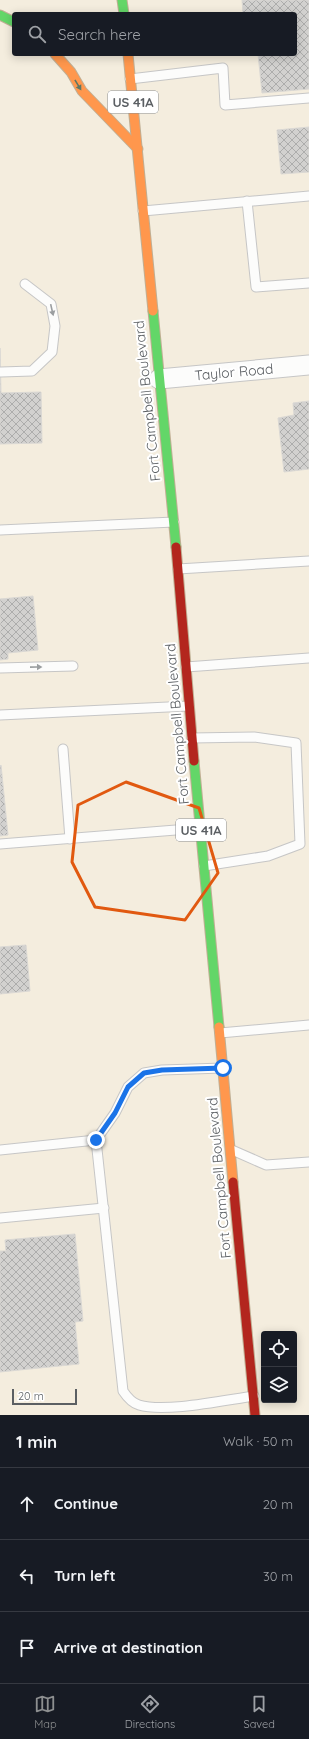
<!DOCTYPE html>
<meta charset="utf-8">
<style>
:root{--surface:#171b24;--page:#20242c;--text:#f1f3f6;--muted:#9ea1a6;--line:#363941;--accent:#8d8f90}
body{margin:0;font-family:Quicksand,sans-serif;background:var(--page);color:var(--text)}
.controls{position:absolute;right:12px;bottom:12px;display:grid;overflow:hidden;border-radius:4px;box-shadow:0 2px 10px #0003}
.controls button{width:36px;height:36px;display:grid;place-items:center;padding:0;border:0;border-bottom:1px solid var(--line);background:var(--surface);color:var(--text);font:20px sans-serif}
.scale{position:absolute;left:12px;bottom:10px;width:65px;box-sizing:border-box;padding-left:4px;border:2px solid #5b5f63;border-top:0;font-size:11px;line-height:14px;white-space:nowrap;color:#5b5f63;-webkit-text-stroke:3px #fff;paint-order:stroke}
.stop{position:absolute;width:12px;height:12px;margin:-9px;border:3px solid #1a73e8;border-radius:50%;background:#fff}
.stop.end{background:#1a73e8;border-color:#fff;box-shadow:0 1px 4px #0008}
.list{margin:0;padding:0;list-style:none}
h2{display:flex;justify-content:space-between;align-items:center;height:52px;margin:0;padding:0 16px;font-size:17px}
h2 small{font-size:13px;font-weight:400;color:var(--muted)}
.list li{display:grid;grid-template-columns:26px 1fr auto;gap:12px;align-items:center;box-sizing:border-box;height:72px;padding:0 16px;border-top:1px solid var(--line)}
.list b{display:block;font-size:15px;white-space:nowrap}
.list em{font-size:13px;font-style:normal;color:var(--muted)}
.icon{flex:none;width:22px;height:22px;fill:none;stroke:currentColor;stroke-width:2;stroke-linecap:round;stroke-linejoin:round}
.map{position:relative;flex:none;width:309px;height:1415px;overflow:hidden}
.search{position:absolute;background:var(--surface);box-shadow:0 2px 10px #0003;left:12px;right:12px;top:12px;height:44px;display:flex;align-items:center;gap:10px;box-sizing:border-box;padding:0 14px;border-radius:4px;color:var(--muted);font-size:15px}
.sheet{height:268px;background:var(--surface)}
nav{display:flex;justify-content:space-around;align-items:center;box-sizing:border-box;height:56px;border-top:1px solid var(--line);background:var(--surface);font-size:11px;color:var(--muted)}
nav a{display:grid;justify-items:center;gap:2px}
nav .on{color:var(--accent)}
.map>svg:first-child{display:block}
.commercial{fill:#f4edde;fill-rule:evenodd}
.building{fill:url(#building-cross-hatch);stroke:#dad8d4}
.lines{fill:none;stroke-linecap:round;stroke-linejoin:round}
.lane-casing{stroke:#c6c6c6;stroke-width:11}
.street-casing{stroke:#c6c6c6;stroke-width:21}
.fast-casing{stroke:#c0af94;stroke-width:11}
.slow-casing{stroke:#c0af94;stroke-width:11}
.jam-casing{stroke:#c0af94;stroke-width:11}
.path{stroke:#c5cac7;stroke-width:2.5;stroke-dasharray:4 2;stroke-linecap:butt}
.lane{stroke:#fcfcfb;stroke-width:9}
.street{stroke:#fcfcfb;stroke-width:19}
.fast{stroke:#63d668;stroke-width:9}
.slow{stroke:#ff974d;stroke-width:9}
.jam{stroke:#b3261e;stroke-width:9}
.oneway{fill:#5d7764}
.oneway2{fill:#9b9ea0}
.route{stroke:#1a73e8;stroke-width:5}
.marked{fill:none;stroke:#e15910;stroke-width:3;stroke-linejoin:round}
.labels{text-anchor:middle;stroke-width:4;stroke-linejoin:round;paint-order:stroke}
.shield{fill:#fff;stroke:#8c8f92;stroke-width:1}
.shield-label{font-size:13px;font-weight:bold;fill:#5b5f63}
.street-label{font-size:14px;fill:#5b5f63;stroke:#fff}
</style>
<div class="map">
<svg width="309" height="1415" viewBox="0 0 309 1415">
<defs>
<pattern id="building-cross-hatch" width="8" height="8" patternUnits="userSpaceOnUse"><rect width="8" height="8" fill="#d2d1cf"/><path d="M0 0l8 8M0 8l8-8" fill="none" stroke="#adadac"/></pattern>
</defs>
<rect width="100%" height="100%" fill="#ebe9e5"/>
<path class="commercial" d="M0 0H309V1415H0ZM14 14H295V54H14ZM264 1334H294V1400H264Z"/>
<g class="building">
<path d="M242 0H309V89L262 93 258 54H295V14H243Z"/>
<path d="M309 127V172L281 174 277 130Z"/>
<path d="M0 348 1 393 41 392 42 443 0 444Z"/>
<path d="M309 401V469L284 472 278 418 294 415 293 403Z"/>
<path d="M33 596 38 650 8 653V659L0 660V599Z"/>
<path d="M1 765 8 835 0 836V766Z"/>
<path d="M26 945 30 991 0 994V947Z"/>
<path d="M75 1234 83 1321 75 1322 79 1364 0 1372V1251H6L5 1240Z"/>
</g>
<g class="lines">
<defs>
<g id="lane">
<path d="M130 79 223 68 225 105 309 98"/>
<path d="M247 201 256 287 309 283"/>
<path d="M143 211 309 196"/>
<path d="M1 372 32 371 52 352 55 326 51 304 25 284"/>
<path d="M0 530 174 522"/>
<path d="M178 569 309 561"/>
<path d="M186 667 309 658"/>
<path d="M0 668 73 666"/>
<path d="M0 715 189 706"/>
<path d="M192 738 254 737 296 743 300 844 268 856 204 866"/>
<path d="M63 749 70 839"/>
<path d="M0 844 201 828"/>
<path d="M220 1033 309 1025"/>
<path d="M223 1068 162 1070 144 1073 128 1087 115 1113 96 1140 123 1391C127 1397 132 1403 139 1405 165 1413 225 1400 254 1396"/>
<path d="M0 1150 96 1140"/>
<path d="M232 1150 266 1165 309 1162"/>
<path d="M0 1218 104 1208"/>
</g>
<path id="street" d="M159 379 309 365"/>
<g id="fast">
<path d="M122 0 124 14"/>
<path d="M0 15 14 22"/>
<path d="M153 311 176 547"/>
<path d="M194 761 219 1027"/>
</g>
<g id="slow">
<path d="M55 54 71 72 82 91 138 149"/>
<path d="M128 54 153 311"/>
<path d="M219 1027 233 1182"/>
</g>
<g id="jam">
<path d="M176 547 194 761"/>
<path d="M233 1182 255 1415"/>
</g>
</defs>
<use href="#lane" class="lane-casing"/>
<use href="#street" class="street-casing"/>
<use href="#fast" class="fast-casing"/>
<use href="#slow" class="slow-casing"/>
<use href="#jam" class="jam-casing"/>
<path class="path" d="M170 13V14"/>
<use href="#lane" class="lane"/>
<use href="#street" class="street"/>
<use href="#fast" class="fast"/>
<use href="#slow" class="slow"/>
<use href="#jam" class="jam"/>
</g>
<defs><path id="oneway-solid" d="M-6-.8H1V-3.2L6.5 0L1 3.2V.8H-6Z"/></defs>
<use class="oneway" href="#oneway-solid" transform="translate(78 85) rotate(59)"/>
<g class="oneway2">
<use href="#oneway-solid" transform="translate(52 310) rotate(77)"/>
<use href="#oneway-solid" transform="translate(36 667) rotate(-1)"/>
</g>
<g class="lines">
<path class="route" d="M96 1140 115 1113 128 1087 144 1073 162 1070 223 1068"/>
</g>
<path class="marked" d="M126 782 199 808 218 873 185 920 95 907 72 862 78 805Z"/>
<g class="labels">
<g class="shield">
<rect x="108" y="91" width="50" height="22" rx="3"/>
<rect x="176" y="819" width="50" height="22" rx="3"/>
</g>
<g class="shield-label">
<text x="133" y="107">US 41A</text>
<text x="201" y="835">US 41A</text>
</g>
<g class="street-label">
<text transform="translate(234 372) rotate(-5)" y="5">Taylor Road</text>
<text transform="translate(147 401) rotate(-96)" y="5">Fort Campbell Boulevard</text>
<text transform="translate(177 724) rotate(-95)" y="5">Fort Campbell Boulevard</text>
<text transform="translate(219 1178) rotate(-95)" y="5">Fort Campbell Boulevard</text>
</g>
</g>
</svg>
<div class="controls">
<button><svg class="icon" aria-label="locate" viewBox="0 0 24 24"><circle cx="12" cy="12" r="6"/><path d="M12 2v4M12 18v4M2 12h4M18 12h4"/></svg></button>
<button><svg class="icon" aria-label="layers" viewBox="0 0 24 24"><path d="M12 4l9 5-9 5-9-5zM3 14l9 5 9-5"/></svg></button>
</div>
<div class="scale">20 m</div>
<div class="stop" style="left:223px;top:1068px"></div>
<div class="stop end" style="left:96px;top:1140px"></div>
<div class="search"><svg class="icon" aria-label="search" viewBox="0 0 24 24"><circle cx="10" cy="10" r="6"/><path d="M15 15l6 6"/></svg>Search here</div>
</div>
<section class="sheet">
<h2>1 min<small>Walk · 50 m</small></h2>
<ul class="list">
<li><svg class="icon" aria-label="ahead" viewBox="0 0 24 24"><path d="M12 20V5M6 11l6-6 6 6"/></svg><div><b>Continue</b></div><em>20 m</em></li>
<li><svg class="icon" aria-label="left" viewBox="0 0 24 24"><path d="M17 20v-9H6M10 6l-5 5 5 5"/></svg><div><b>Turn left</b></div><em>30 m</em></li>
<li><svg class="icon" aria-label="arrive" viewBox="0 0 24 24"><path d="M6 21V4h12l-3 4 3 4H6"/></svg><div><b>Arrive at destination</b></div></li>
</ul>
</section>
<nav>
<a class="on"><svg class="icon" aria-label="map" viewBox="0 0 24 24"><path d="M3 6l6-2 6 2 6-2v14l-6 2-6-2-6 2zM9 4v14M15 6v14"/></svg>Map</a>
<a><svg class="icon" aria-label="directions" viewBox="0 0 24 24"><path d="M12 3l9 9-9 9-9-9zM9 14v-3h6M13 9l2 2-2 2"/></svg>Directions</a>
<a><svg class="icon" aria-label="saved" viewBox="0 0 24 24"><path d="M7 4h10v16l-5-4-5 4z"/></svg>Saved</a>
</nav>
